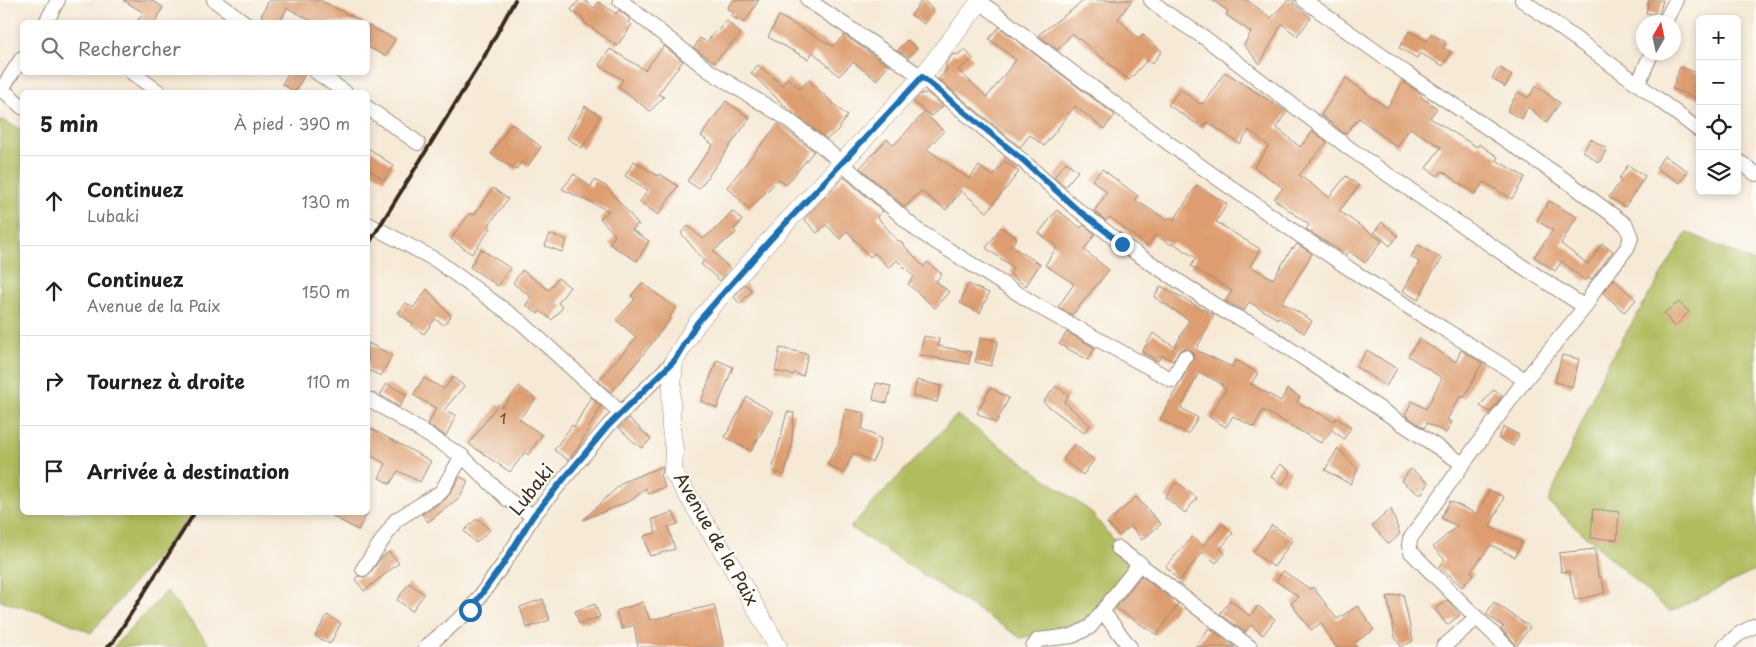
<!DOCTYPE html>
<html lang="fr">
<meta charset="utf-8">
<style>
:root{--surface:#fff;--page:#f6f6f6;--text:#202124;--muted:#757577;--line:#e0e0e0}
body{margin:0;font-family:"Playpen Sans",sans-serif;background:var(--page);color:var(--text)}
.controls{position:absolute;right:15px;top:15px;display:grid;overflow:hidden;border-radius:8px;box-shadow:0 2px 8px #0003}
.controls button{width:45px;height:45px;display:grid;place-items:center;padding:0;border:0;border-bottom:1px solid var(--line);background:var(--surface);color:var(--text);font:25px sans-serif}
.compass{position:absolute;left:1636px;top:15px;width:45px;height:45px;border-radius:50%;background:var(--surface);box-shadow:0 2px 8px #0003;rotate:9deg}
.stop{position:absolute;width:15px;height:15px;margin:-11px;border:4px solid #1f6fb2;border-radius:50%;background:#fff}
.stop.end{background:#1f6fb2;border-color:#fff;box-shadow:0 1px 5px #0008}
.list{margin:0;padding:0;list-style:none}
h2{display:flex;justify-content:space-between;align-items:center;height:65px;margin:0;padding:0 20px;font-size:21px}
h2 small{font-size:16px;font-weight:400;color:var(--muted)}
.list li{display:grid;grid-template-columns:32px 1fr auto;gap:15px;align-items:center;box-sizing:border-box;height:90px;padding:0 20px;border-top:1px solid var(--line)}
.list b{display:block;font-size:19px;white-space:nowrap}
.list p{margin:0;font-size:16px;white-space:nowrap;color:var(--muted)}
.list em{font-size:16px;font-style:normal;color:var(--muted)}
.icon{flex:none;width:28px;height:28px;fill:none;stroke:currentColor;stroke-width:2;stroke-linecap:round;stroke-linejoin:round}
.map{position:relative;flex:none;width:1756px;height:647px;overflow:hidden}
.search{position:absolute;background:var(--surface);box-shadow:0 2px 8px #0003;left:20px;top:20px;width:350px;height:55px;display:flex;align-items:center;gap:12px;box-sizing:border-box;padding:0 18px;border-radius:8px;color:var(--muted);font-size:19px}
.panel{position:absolute;background:var(--surface);box-shadow:0 2px 8px #0003;left:20px;top:90px;width:350px;height:425px;border-radius:8px}
.map>svg:first-child{display:block}
.green{fill:#b0bc5d;stroke:#76733e}
.building{fill:#dd9d70}
.lines{fill:none;stroke-linecap:round;stroke-linejoin:round}
.minor-casing{stroke:#988a7a;stroke-width:16}
.tertiary-casing{stroke:#988a7a;stroke-width:19}
.minor{stroke:#fff;stroke-width:14}
.tertiary{stroke:#fff;stroke-width:18}
.rail{stroke:#3b2a1e;stroke-width:4}
.route{stroke:#1f6fb2;stroke-width:6}
.labels{text-anchor:middle;stroke-width:4.5;stroke-linejoin:round;paint-order:stroke}
.number-label{font-size:15px;fill:#644732}
.street-label{font-size:18px;fill:#3b2a1e;stroke:#fdfcf7}
</style>
<div class="map">
<svg width="1756" height="647" viewBox="0 0 1756 647">
<rect width="100%" height="100%" fill="#fdfcf7"/>
<filter id="ink" filterUnits="userSpaceOnUse"><feTurbulence type="fractalNoise" baseFrequency=".02" numOctaves="2"/><feDisplacementMap in="SourceGraphic" scale="10" xChannelSelector="R" yChannelSelector="G"/><feConvolveMatrix kernelMatrix="1 2 1 2 8 2 1 2 1" color-interpolation-filters="sRGB"/></filter>
<filter id="wash" filterUnits="userSpaceOnUse"><feTurbulence type="fractalNoise" baseFrequency=".0096" numOctaves="4" result="noise"/><feDisplacementMap in="SourceGraphic" scale="20" xChannelSelector="R" yChannelSelector="G"/><feGaussianBlur stdDeviation="1.12" result="paint"/><feColorMatrix in="noise" values="0 0 0 0 0 0 0 0 0 0 0 0 0 0 0 0 0 1.4 0 .05"/><feComposite in="paint" operator="in"/></filter>
<g filter="url(#wash)">
<rect width="100%" height="100%" fill="#f6e9d5"/>
<g class="green">
<path d="M0 119 22 130V512L194 513 91 633 53 616 0 601Z"/>
<path d="M1687 232 1756 263V570L1670 612 1548 502 1605 368Z"/>
<path d="M957 415 1090 511 1135 567 1089 623 1021 638 850 527Z"/>
<path d="M167 591 211 647H113Z"/>
</g>
<g id="blocks">
<g class="building">
<path d="M123 0H151L163 7 155 22H136L144 13Z"/>
<path d="M269 0H320L363 22H314L287 8 280 22H273L261 16Z"/>
<path d="M579 0H584L594 8 599 2 616 14 619 10 630 19 628 22 632 25 617 46 584 22 585 21 571 10Z"/>
<path d="M733 0H759L744 23 731 16 734 13 727 9Z"/>
<path d="M922 0H924L934 11 924 24 911 15Z"/>
<path d="M1085 0H1132L1118 19 1139 39 1143 35 1162 51 1152 64 1147 60 1129 80 1072 33 1058 50 1038 35Z"/>
<path d="M1212 0H1247L1271 18 1288 0H1295L1293 3 1311 18 1297 36 1282 24 1260 64 1244 45 1251 32 1226 15 1228 11Z"/>
<path d="M1649 0H1663L1659 15 1646 13Z"/>
<path d="M779 16 833 46 844 35 888 65 877 80 853 62 839 76 813 52 808 59 768 37Z"/>
<path d="M727 21 741 34 714 62 694 48 700 38 706 42Z"/>
<path d="M368 25 395 39 386 56 368 47Z"/>
<path d="M999 27 1115 115 1104 129 1075 106 1044 146 1030 135 1020 147 938 79 946 71V63L953 54 957 55 965 49 973 59 958 70 987 97 1016 60 989 39Z"/>
<path d="M1409 31 1427 41 1431 34 1446 42 1443 48 1451 52 1443 66 1420 53 1417 58 1399 48Z"/>
<path d="M907 40 917 48 909 57 898 50Z"/>
<path d="M664 46 683 61 658 94 664 97 650 111 618 87 623 80 599 65 610 49 645 70Z"/>
<path d="M758 65 782 85 788 78 800 89 808 80 847 116 838 130 827 139 789 110 751 73Z"/>
<path d="M1499 67 1512 76 1505 87 1492 78Z"/>
<path d="M1680 67 1700 74V99L1672 89Z"/>
<path d="M289 72H306L295 92 282 84Z"/>
<path d="M1225 72 1287 112 1276 127 1300 147 1313 131 1327 142 1299 175 1329 197 1346 176 1359 186 1339 211 1382 241 1365 263 1349 251 1346 255 1306 229 1309 225 1274 199 1283 188 1254 167 1269 146 1249 130 1240 144 1207 122 1203 128 1168 105 1180 89 1200 104 1201 103 1203 104Z"/>
<path d="M1346 78 1387 108 1403 82 1421 94V97L1437 108 1430 118 1477 147 1479 144 1498 157 1496 160 1525 177 1512 199 1484 182 1475 194 1442 171 1438 176 1426 168 1441 147 1410 128 1397 147 1359 118 1345 134 1321 115Z"/>
<path d="M1536 86 1560 103 1546 122 1528 107 1522 119 1507 111 1518 92 1528 98Z"/>
<path d="M926 92 943 106 931 116 913 102 922 93 924 94Z"/>
<path d="M726 101 750 118 699 189 687 181 713 145 701 136Z"/>
<path d="M585 106 601 116 582 148 567 138Z"/>
<path d="M924 113 944 131 927 149 969 179 979 166 993 176 1005 161 1019 172 987 212 961 191 946 210 921 191 905 207 860 168 887 139 894 145Z"/>
<path d="M511 123 541 147 528 166 521 162 516 170 491 154Z"/>
<path d="M778 124 814 151 786 185 779 179 749 209 727 187Z"/>
<path d="M1591 139 1607 149 1599 163 1583 151Z"/>
<path d="M368 148 394 166 384 180 368 169Z"/>
<path d="M1664 156 1688 171 1680 183 1656 168Z"/>
<path d="M634 161 658 176 660 174 678 186 658 215 640 202 648 190 625 176Z"/>
<path d="M1066 162 1078 171 1065 187 1054 177Z"/>
<path d="M1628 165 1645 176 1625 207 1609 197 1621 181 1619 179Z"/>
<path d="M1102 169 1138 196 1135 200 1167 220 1170 217 1174 220 1197 185 1227 204 1216 222 1260 249 1250 266 1273 279 1292 248 1293 249 1297 244 1312 254 1282 302 1312 321 1304 333 1278 317V319L1249 302 1244 311 1225 301 1232 291 1191 266 1196 258 1173 243 1172 245 1155 235 1147 246 1110 217 1106 221 1094 211 1106 194 1107 192 1092 180Z"/>
<path d="M574 174 591 187 594 180 606 186 639 225 637 224 632 230 649 241 637 261 609 244 615 235 600 218 609 211 562 189Z"/>
<path d="M844 177 883 211 877 217 898 241 899 240 924 267 927 262 942 274 936 281 949 292 935 308 908 284 914 277 897 260 889 268 875 253 870 257 847 231 840 239 826 225 817 233 804 219Z"/>
<path d="M493 188 508 199 488 226 491 228 472 254 451 239 470 213 474 215Z"/>
<path d="M1549 201 1577 217 1561 244 1588 264 1602 244 1613 251 1591 280 1588 278 1585 281 1562 261 1555 271 1534 257 1553 230 1537 221Z"/>
<path d="M1057 210 1081 228 1083 225 1095 234 1084 250 1109 270 1072 315 1058 307 1074 284 1045 265 1057 247 1039 233Z"/>
<path d="M732 211 742 220 734 230 736 233 713 251 730 269 720 281 701 264 704 261 681 233 688 226 703 239 720 225Z"/>
<path d="M1382 222 1398 236 1390 246 1374 232Z"/>
<path d="M1001 227 1017 238 1011 246 1040 264 1026 286 1011 276V271L1013 267 986 248Z"/>
<path d="M550 234 567 240 562 252 545 246Z"/>
<path d="M1418 245 1442 259 1432 273 1418 300 1403 291 1419 262 1411 257Z"/>
<path d="M481 249 510 268 498 286 470 267Z"/>
<path d="M522 270 549 290 558 278 570 287 558 303 563 307 552 320 540 311 538 314 526 305 531 297 513 283Z"/>
<path d="M1614 279 1636 300 1624 312 1603 293Z"/>
<path d="M642 283 676 308 670 316 671 318 642 356 611 392 598 381 636 338 635 336 616 320 635 299 631 296Z"/>
<path d="M745 284 752 291 740 304 734 297Z"/>
<path d="M968 284 989 293 980 313 960 303Z"/>
<path d="M1161 286 1214 315 1196 350 1232 367 1236 360 1258 373 1251 384 1281 401 1287 389 1300 397 1297 402 1334 421 1336 418 1351 427 1344 439 1332 430 1321 443 1263 410 1254 427 1233 416 1226 427 1209 417 1226 389 1221 386 1222 384 1199 372 1181 408 1198 418 1188 434 1160 419 1194 357 1192 352 1185 348 1180 350 1173 361 1162 355 1158 361 1142 352 1153 333 1175 347 1189 320 1154 297Z"/>
<path d="M427 289 451 316 444 325 435 319 424 334 412 326 413 324 398 313 406 303 413 308Z"/>
<path d="M1679 302 1689 312 1674 327 1664 313Z"/>
<path d="M1067 332 1095 348 1088 360 1059 344Z"/>
<path d="M924 336 939 339 938 346 971 352 969 364 920 355Z"/>
<path d="M981 337 998 341 991 366 975 362Z"/>
<path d="M1419 339 1456 362 1461 350 1482 363 1464 398 1460 396 1447 420 1452 422 1446 433 1427 423 1424 428 1405 415 1412 401 1426 409 1442 378 1408 356Z"/>
<path d="M368 343 392 355 381 376 368 370Z"/>
<path d="M780 348 808 354 803 376 794 373 793 375 775 371Z"/>
<path d="M1367 350 1397 369 1386 386 1356 367Z"/>
<path d="M1562 355 1579 359 1572 387 1555 382Z"/>
<path d="M717 360 733 367 717 408 701 401Z"/>
<path d="M453 377 464 386 444 410 456 415 446 436 428 425 436 408 413 395 424 378 444 389Z"/>
<path d="M917 380 941 386 937 402 913 396Z"/>
<path d="M876 383 891 386 887 403 873 400Z"/>
<path d="M387 384 407 395 399 407 380 395Z"/>
<path d="M519 386 536 399 519 419 542 435 528 455 525 452 510 472 469 444 498 404 502 407Z"/>
<path d="M1056 386 1069 396 1064 402 1090 425 1084 433 1043 402Z"/>
<path d="M990 388 1009 398 996 423 977 413Z"/>
<path d="M1493 390 1503 395 1490 412 1480 406Z"/>
<path d="M591 397 601 406 578 448 568 460 554 450 572 425 574 427Z"/>
<path d="M747 397 773 412 751 451 725 437Z"/>
<path d="M845 409 865 413 862 429 881 439 878 450 872 462 854 453 843 473 827 464 839 442Z"/>
<path d="M787 412 794 413 791 449 784 475 772 471Z"/>
<path d="M629 418 651 439 642 448 637 445 619 428Z"/>
<path d="M368 427 431 461 420 482 398 471 390 484 379 478 386 464 368 454Z"/>
<path d="M1504 427 1519 435 1513 446 1498 438Z"/>
<path d="M1074 444 1094 460 1083 475 1063 459Z"/>
<path d="M1338 448 1358 470 1350 484 1325 470Z"/>
<path d="M1280 464 1291 471 1283 484 1271 477Z"/>
<path d="M663 466 662 472 660 475 665 487 648 494 646 488 632 500 583 520 623 482Z"/>
<path d="M1411 469 1429 483 1422 493H1417L1401 481Z"/>
<path d="M460 477 468 481 460 497 428 522 422 514 446 499Z"/>
<path d="M1177 482 1197 498 1185 513 1165 497Z"/>
<path d="M1489 490 1504 497 1490 527 1522 542 1515 557 1491 545 1471 571 1474 574 1462 587 1439 566 1445 560 1433 547 1457 526 1441 518 1450 501 1477 514Z"/>
<path d="M1136 497 1161 524 1142 540 1131 526 1119 536 1107 523Z"/>
<path d="M1391 509 1400 534 1389 544 1372 526Z"/>
<path d="M1593 509 1619 512 1617 540 1591 538Z"/>
<path d="M325 512H368L358 530Z"/>
<path d="M673 512 678 524 668 527 675 549 650 556 644 536 656 533 652 519Z"/>
<path d="M475 520H480L490 530 476 543 464 531Z"/>
<path d="M1222 524 1233 533 1220 549 1225 553 1216 563 1203 552 1179 581 1166 566 1192 537 1203 546Z"/>
<path d="M1272 525 1293 539 1274 567 1253 552Z"/>
<path d="M1595 549 1598 577 1601 576 1605 593 1575 600 1569 571 1561 572 1559 553Z"/>
<path d="M389 552 399 563 364 591 355 579 358 576 367 577 381 558Z"/>
<path d="M1283 571 1310 589 1313 587 1337 619 1358 606 1374 630 1354 643 1357 647H1336L1321 623 1311 630 1291 603 1299 597 1276 581Z"/>
<path d="M1141 576 1178 604 1157 635 1116 608Z"/>
<path d="M409 583 424 594 412 611 397 600Z"/>
<path d="M1403 594 1413 641 1401 647 1395 637 1387 597Z"/>
<path d="M543 599 550 620 527 628 520 607Z"/>
<path d="M1230 600 1250 616 1258 606 1275 619 1263 635 1251 625 1245 632 1220 614Z"/>
<path d="M1447 600 1460 615 1447 625 1435 609Z"/>
<path d="M643 602 650 620 714 605 724 647H638L634 625 622 629 616 611Z"/>
<path d="M1494 602 1530 627 1516 647 1513 641 1501 629 1504 627 1486 614Z"/>
<path d="M595 604 600 617 579 624 575 611Z"/>
<path d="M327 615 341 623 330 644 315 636Z"/>
<path d="M1209 628 1235 647H1195Z"/>
</g>
</g>
</g>
<g filter="url(#ink)">
<use href="#blocks" fill-opacity="0" stroke="#988a7a" stroke-width="1"/>
<g class="lines">
<defs>
<g id="minor">
<path d="M214 0 244 22"/>
<path d="M620 0 708 70 786 118 828 151 917 230 1041 308 1172 380 1185 357"/>
<path d="M808 0 922 77 1023 161 1073 206 1122 244 1224 311 1255 326 1463 464 1525 380"/>
<path d="M978 0C1105 99 1236 194 1371 283 1422 316 1474 347 1525 380L1585 307 1595 289 1627 248 1631 238 1626 225 1571 184 1406 73 1304 0"/>
<path d="M1151 0 1166 13 1205 38 1349 148 1511 259 1585 307"/>
<path d="M1522 0 1638 84 1700 131"/>
<path d="M46 22 58 0"/>
<path d="M1665 22 1676 0"/>
<path d="M131 72 159 92"/>
<path d="M316 72 345 92"/>
<path d="M1638 84 1652 52"/>
<path d="M0 90 9 95 22 107"/>
<path d="M1 90 22 58"/>
<path d="M368 108 418 143"/>
<path d="M1737 160 1756 174"/>
<path d="M368 224 436 260 521 322 621 413"/>
<path d="M371 400 462 456 507 499 533 516"/>
<path d="M1463 464 1410 539 1409 546 1411 552 1477 618"/>
<path d="M1118 548 1250 647"/>
<path d="M363 569 396 520 441 492 462 456"/>
<path d="M1103 612 1130 647"/>
<path d="M426 647 470 610 504 563 533 516 608 426 674 361"/>
<path d="M1033 647 1038 640 1072 636 1090 627 1140 563"/>
<path d="M1443 647 1477 618 1507 647"/>
<path d="M1724 647 1739 634 1756 625"/>
</g>
<path id="tertiary" d="M778 647 730 563 673 472 674 450 671 428V397L674 361 697 323 770 240 922 77 981 0"/>
</defs>
<use href="#minor" class="minor-casing"/>
<use href="#tertiary" class="tertiary-casing"/>
<use href="#minor" class="minor"/>
<use href="#tertiary" class="tertiary"/>
<g class="rail">
<path d="M368 245 484 57 515 0"/>
<path d="M107 647 113 642 195 512"/>
</g>
</g>
</g>
<g class="lines" filter="url(#ink)">
<path class="route" d="M470 610 504 563 533 516 608 426 674 361 697 323 770 240 922 77 1024 161 1073 206 1122 244"/>
</g>
<g class="labels">
<g class="number-label">
<text x="503" y="424">1</text>
</g>
<g class="street-label">
<text transform="translate(532 490) rotate(-52)" y="6">Lubaki</text>
<text transform="translate(716 539) rotate(60)" y="6">Avenue de la Paix</text>
</g>
</g>
</svg>
<div class="controls">
<button>+</button>
<button>−</button>
<button><svg class="icon" aria-label="locate" viewBox="0 0 24 24"><circle cx="12" cy="12" r="6"/><path d="M12 2v4M12 18v4M2 12h4M18 12h4"/></svg></button>
<button><svg class="icon" aria-label="layers" viewBox="0 0 24 24"><path d="M12 4l9 5-9 5-9-5zM3 14l9 5 9-5"/></svg></button>
</div>
<svg class="compass" viewBox="-18 -18 36 36"><path d="M0-13l5 13h-10z" fill="#e53935"/><path d="M0 13l5-13h-10z" fill="#757577"/></svg>
<div class="stop" style="left:470px;top:610px"></div>
<div class="stop end" style="left:1122px;top:244px"></div>
<div class="search"><svg class="icon" aria-label="search" viewBox="0 0 24 24"><circle cx="10" cy="10" r="6"/><path d="M15 15l6 6"/></svg>Rechercher</div>
<section class="panel">
<h2>5 min<small>À pied · 390 m</small></h2>
<ul class="list">
<li><svg class="icon" aria-label="ahead" viewBox="0 0 24 24"><path d="M12 20V5M6 11l6-6 6 6"/></svg><div><b>Continuez</b><p>Lubaki</p></div><em>130 m</em></li>
<li><svg class="icon" aria-label="ahead" viewBox="0 0 24 24"><path d="M12 20V5M6 11l6-6 6 6"/></svg><div><b>Continuez</b><p>Avenue de la Paix</p></div><em>150 m</em></li>
<li><svg class="icon" aria-label="right" viewBox="0 0 24 24"><path d="M7 20v-9h11M14 6l5 5-5 5"/></svg><div><b>Tournez à droite</b></div><em>110 m</em></li>
<li><svg class="icon" aria-label="arrive" viewBox="0 0 24 24"><path d="M6 21V4h12l-3 4 3 4H6"/></svg><div><b>Arrivée à destination</b></div></li>
</ul>
</section>
</div>
